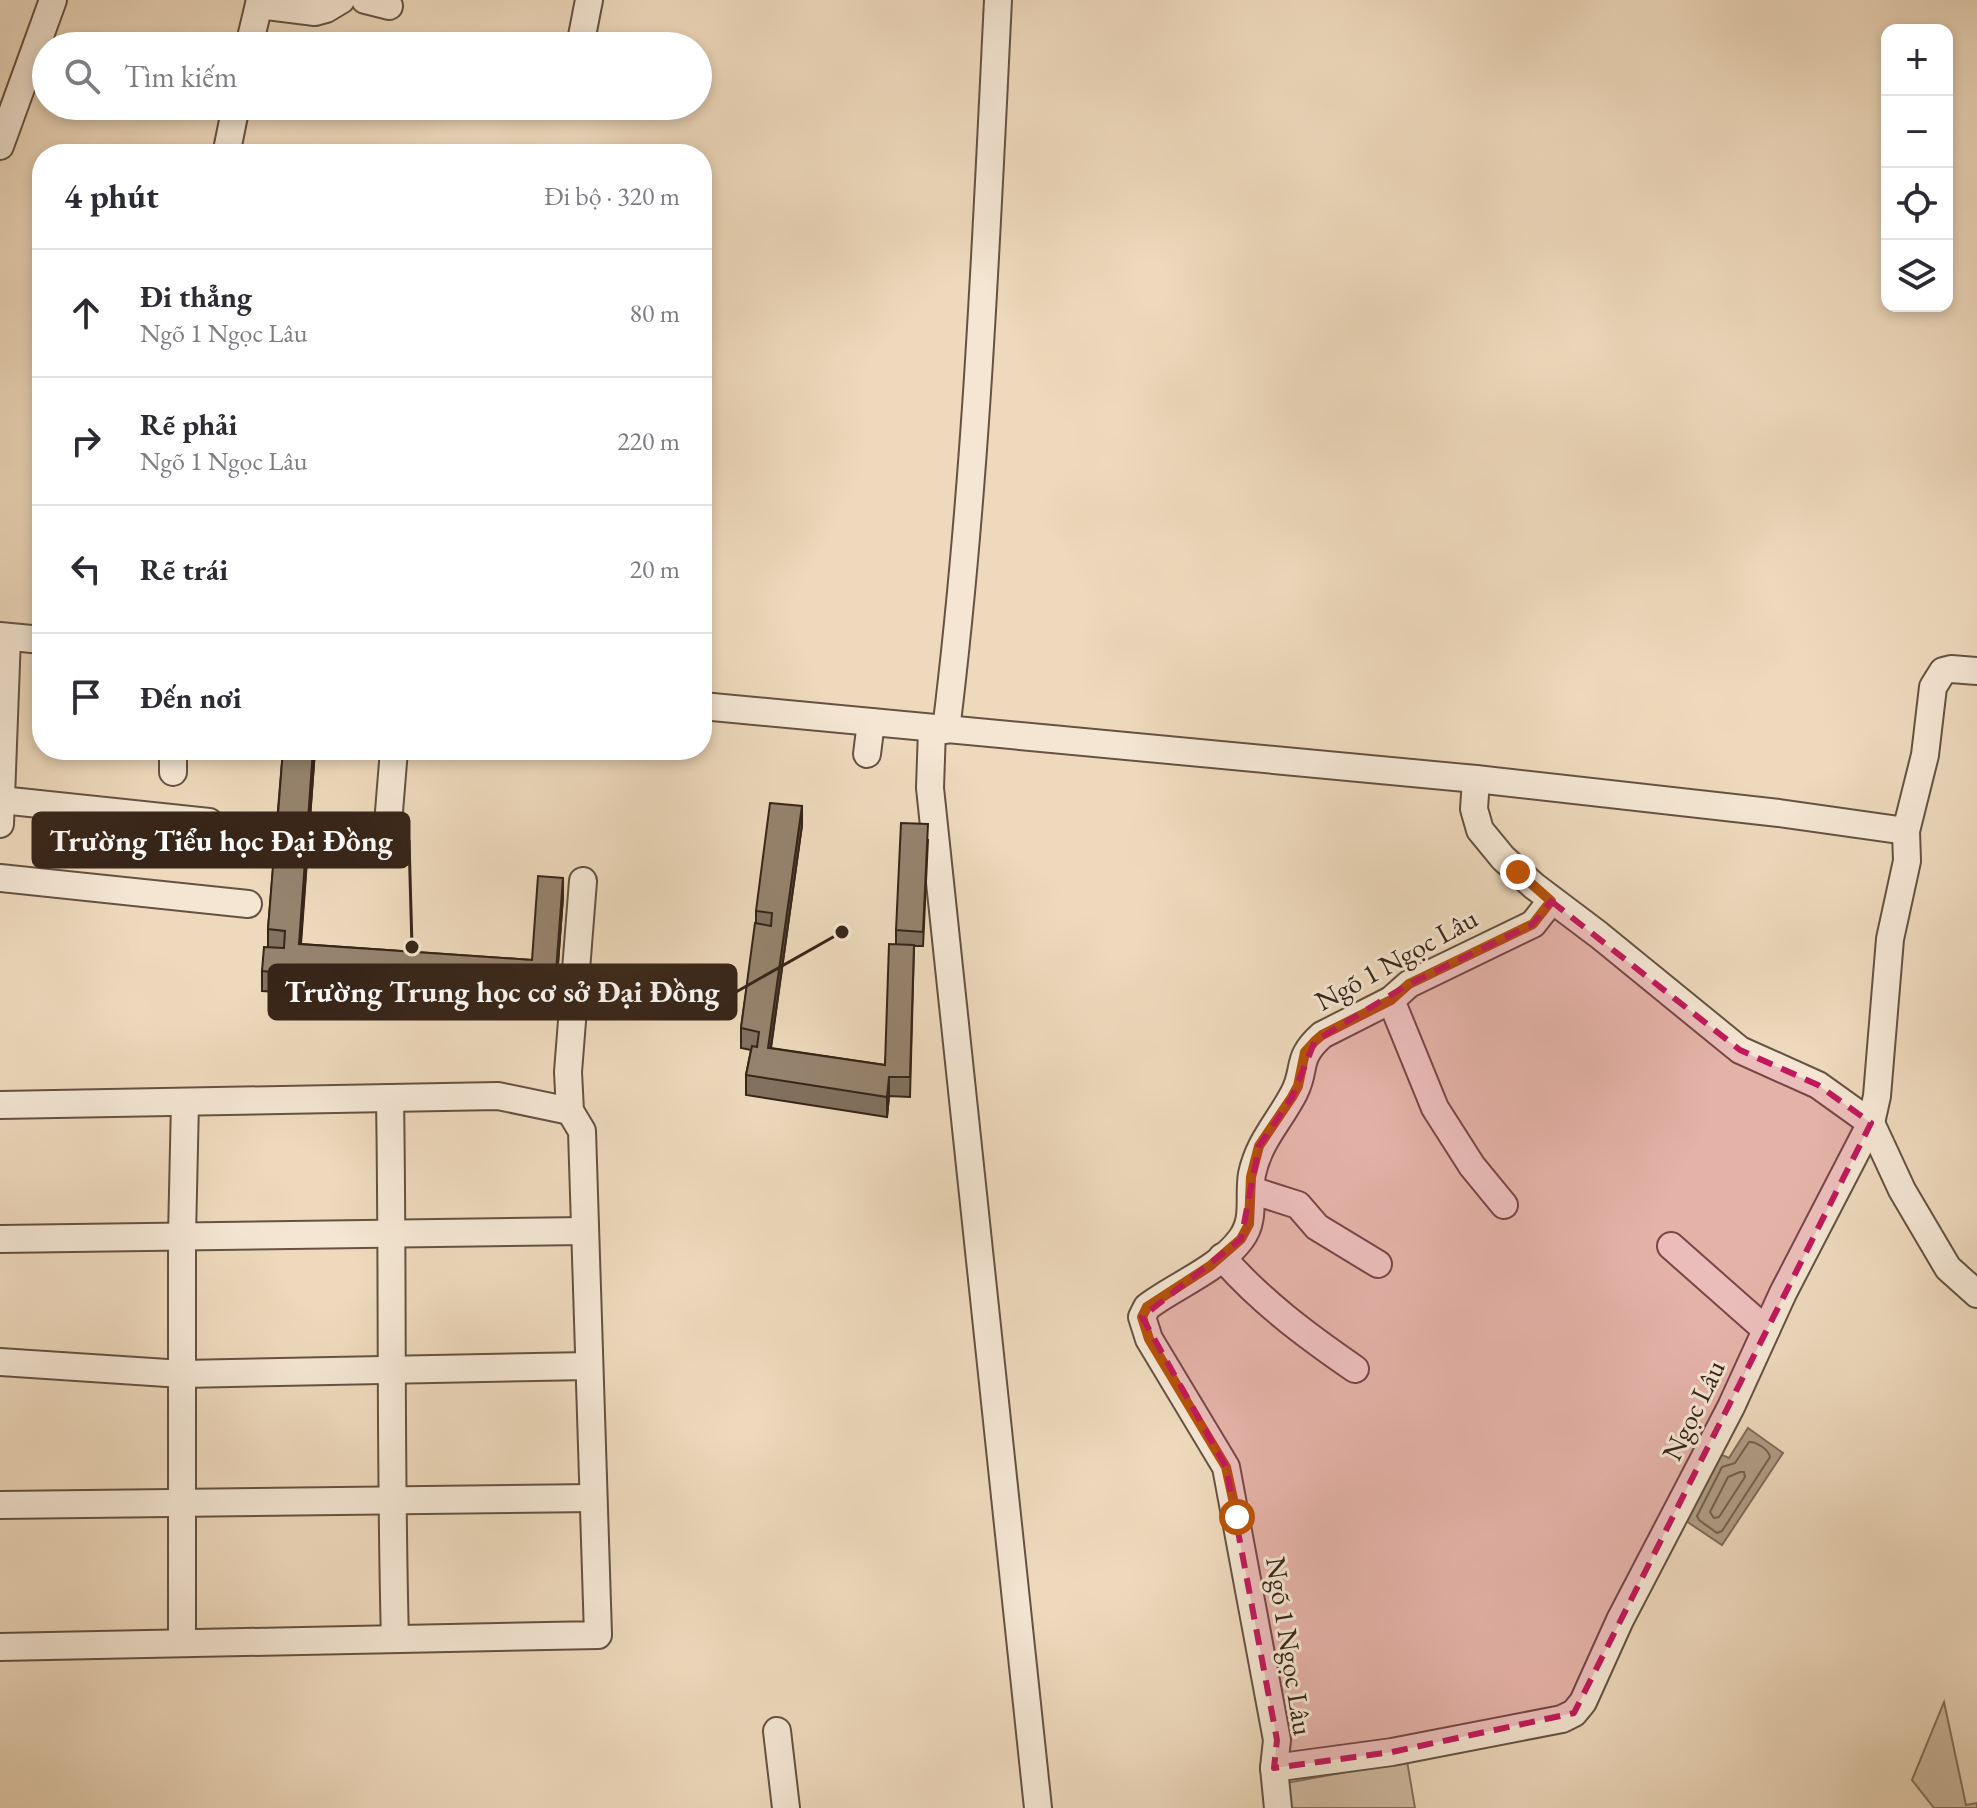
<!DOCTYPE html>
<html lang="vi">
<meta charset="utf-8">
<style>
:root{--surface:#fff;--page:#f2f2f3;--text:#2b2b33;--muted:#7c7c81;--line:#e1e1e2}
body{margin:0;font-family:"EB Garamond",serif;background:var(--page);color:var(--text)}
.controls{position:absolute;right:24px;top:24px;display:grid;overflow:hidden;border-radius:16px;box-shadow:0 4px 12px #0003}
.controls button{width:72px;height:72px;display:grid;place-items:center;padding:0;border:0;border-bottom:2px solid var(--line);background:var(--surface);color:var(--text);font:40px sans-serif}
.stop{position:absolute;width:24px;height:24px;margin:-18px;border:6px solid #b45309;border-radius:50%;background:#fff}
.stop.end{background:#b45309;border-color:#fff;box-shadow:0 2px 8px #0008}
.list{margin:0;padding:0;list-style:none}
h2{display:flex;justify-content:space-between;align-items:center;height:104px;margin:0;padding:0 32px;font-size:34px}
h2 small{font-size:26px;font-weight:400;color:var(--muted)}
.list li{display:grid;grid-template-columns:52px 1fr auto;gap:24px;align-items:center;box-sizing:border-box;height:128px;padding:0 32px;border-top:2px solid var(--line)}
.list b{display:block;font-size:30px;white-space:nowrap}
.list p{margin:0;font-size:26px;white-space:nowrap;color:var(--muted)}
.list em{font-size:26px;font-style:normal;color:var(--muted)}
.icon{flex:none;width:44px;height:44px;fill:none;stroke:currentColor;stroke-width:2;stroke-linecap:round;stroke-linejoin:round}
.map{position:relative;flex:none;width:1977px;height:1808px;overflow:hidden}
.search{position:absolute;background:var(--surface);box-shadow:0 4px 12px #0003;left:32px;top:32px;width:680px;height:88px;display:flex;align-items:center;gap:20px;box-sizing:border-box;padding:0 28px;border-radius:44px;color:var(--muted);font-size:30px}
.panel{position:absolute;background:var(--surface);box-shadow:0 4px 12px #0003;left:32px;top:144px;width:680px;height:616px;border-radius:32px}
.map>svg:first-child{display:block}
.green{fill:#cfbaa0;stroke:#83705c;stroke-width:2}
.water{fill:#b09c85;stroke:#806c5a;stroke-width:2}
.lines{fill:none;stroke-linecap:round;stroke-linejoin:round}
.shore{stroke:#74604f;stroke-width:2}
.minor-casing{stroke:#655242;stroke-width:30}
.minor{stroke:#f4e6d3;stroke-width:26}
.wall{fill:#81715f;stroke:#372519;stroke-width:2}
.shaded-wall{fill:#695c4d;stroke:#372519;stroke-width:2}
.building{fill:#96836e;stroke:#372519;stroke-width:2}
.route{stroke:#b45309;stroke-width:10}
.marked{fill:#c2185b;fill-opacity:0.2;stroke:#c2185b;stroke-width:6;stroke-dasharray:16 10;stroke-linejoin:round}
.labels{text-anchor:middle;stroke-width:6;stroke-linejoin:round;paint-order:stroke}
.street-label{font-size:28px;fill:#372519;stroke:#f4e6d3}
.leader{fill:none;stroke:#372519;stroke-width:3}
.callout-dot{fill:#372519;stroke:#f4e6d3;stroke-width:3}
.callout{fill:#372519;stroke:#372519;stroke-width:3}
.callout-label{font-size:30px;text-anchor:middle;font-weight:bold;fill:#fff}
</style>
<div class="map">
<svg width="1977" height="1808" viewBox="0 0 1977 1808">
<rect width="100%" height="100%" fill="#eed9bc"/>
<filter id="stains"><feTurbulence type="fractalNoise" baseFrequency=".0025" numOctaves="4"/><feColorMatrix values="0 0 0 0 .2 0 0 0 0 .09 0 0 0 0 .02 0 0 0 .5 -.17"/></filter>
<radialGradient id="worn" r=".72"><stop offset=".6" stop-color="#630" stop-opacity="0"/><stop offset="1" stop-color="#630" stop-opacity=".3"/></radialGradient>
<g class="green">
<path d="M1944 1702 1966 1805 1977 1803V1808H1934L1912 1780Z"/>
<path d="M1407 1761 1415 1808H1289L1286 1783Z"/>
</g>
<path class="water" d="M1748 1428 1783 1453 1722 1545 1686 1521 1720 1454 1729 1458Z"/>
<g class="lines">
<g class="shore">
<path d="M1749 1442C1756 1441 1769 1450 1770 1457L1722 1531 1717 1533 1699 1520 1697 1516 1722 1467 1735 1463Z"/>
<path d="M1740 1472H1744L1745 1477 1719 1517 1714 1518 1710 1512 1728 1477Z"/>
</g>
<defs>
<g id="minor">
<path d="M365 0 389 6"/>
<path d="M259 5 315 12 326 9 341 0"/>
<path d="M249 46 260 0"/>
<path d="M580 46 589 0"/>
<path d="M0 146 53 0"/>
<path d="M227 150 236 106"/>
<path d="M0 636 42 640"/>
<path d="M702 706 1476 779 1779 813 1906 831"/>
<path d="M932 729 930 788 1038 1808"/>
<path d="M946 730C976 488 986 243 998 0"/>
<path d="M173 750V772"/>
<path d="M867 754 871 722"/>
<path d="M1476 779 1474 809 1480 830 1503 858 1534 886 1599 935 1740 1050 1818 1085 1871 1123 1902 1190 1948 1268 1977 1294"/>
<path d="M1 800 209 822"/>
<path d="M0 824 7 637"/>
<path d="M387 836 394 750"/>
<path d="M0 878 248 904"/>
<path d="M1391 1000 1435 1108 1472 1166 1504 1205"/>
<path d="M390 1098C393 1278 390 1459 395 1639"/>
<path d="M0 1105 498 1096 570 1111"/>
<path d="M1251 1190 1298 1205 1317 1227 1378 1264"/>
<path d="M0 1239 585 1231"/>
<path d="M1671 1246 1766 1330"/>
<path d="M1222 1257C1260 1301 1307 1336 1355 1369"/>
<path d="M0 1362 182 1374 589 1366"/>
<path d="M0 1505 593 1498"/>
<path d="M182 1643V1236L185 1102"/>
<path d="M0 1647 598 1635 582 1131 570 1111 568 1072 583 881"/>
<path d="M777 1731 786 1808"/>
<path d="M1274 1768 1392 1752 1562 1719 1574 1713 1583 1702 1620 1620 1731 1407 1783 1293 1871 1123 1877 1096 1890 939 1907 861 1906 831 1925 755 1933 687 1943 671 1951 669 1977 671"/>
<path d="M1278 1808 1274 1768 1277 1740 1226 1467 1149 1339 1142 1317 1147 1307C1176 1285 1219 1269 1241 1239 1256 1219 1248 1197 1252 1174 1259 1141 1279 1122 1294 1093 1307 1068 1295 1059 1322 1035L1391 1000 1409 984 1533 924 1551 901"/>
</g>
</defs>
<use href="#minor" class="minor-casing"/>
<use href="#minor" class="minor"/>
</g>
<g class="wall">
<path d="M283 750H315L301 944 532 960 563 897 555 1004 294 986 293 993 262 991V971L268 947V929Z"/>
<path d="M802 825 771 1048 885 1065 896 945V930L928 839 923 946H914L910 1097 889 1096 887 1117 746 1095V1075L751 1050 741 1048V1028L756 923V911Z"/>
</g>
<g class="shaded-wall">
<path d="M313 750H315L299 964V944Z"/>
<path d="M802 806V825L768 1067V1048Z"/>
<path d="M563 878V897L555 1004V985Z"/>
<path d="M889 1077V1096L887 1117V1097Z"/>
</g>
<g class="building">
<path d="M283 750H313L299 944 532 960 538 876 563 878 555 985 294 966 293 974 262 971 264 947 284 948 285 931 268 929 277 816 292 817 278 814Z"/>
<path d="M770 803 802 806 768 1048 885 1065 889 944 914 945 910 1077H889L887 1097 746 1075 752 1046 757 1047 759 1032 741 1028 755 923 771 926 772 913 756 911Z"/>
<path d="M901 823 928 824 923 932 896 930Z"/>
</g>
<g class="lines">
<path class="route" d="M1237 1517 1226 1467 1149 1339 1142 1317 1147 1307 1210 1266 1241 1239 1249 1224 1251 1177 1259 1146 1292 1097 1298 1086 1305 1052 1315 1041 1322 1035 1391 1000 1409 984 1533 924 1551 901 1518 872"/>
</g>
<path class="marked" d="M1551 901 1740 1050 1818 1085 1871 1123 1574 1713 1392 1752 1274 1768 1277 1740 1226 1467 1142 1317 1241 1239 1259 1146 1292 1097 1315 1041 1409 984 1533 924Z"/>
<g class="labels">
<g class="street-label">
<text transform="translate(1396 959) rotate(-29)" y="10">Ngõ 1 Ngọc Lâu</text>
<text transform="translate(1693 1410) rotate(-64)" y="10">Ngọc Lâu</text>
<text transform="translate(1290 1646) rotate(81)" y="10">Ngõ 1 Ngọc Lâu</text>
</g>
</g>
<path class="leader" d="M412 947L409 840M842 932L736 992"/>
<g class="callout-dot">
<circle cx="412" cy="947" r="8"/>
<circle cx="842" cy="932" r="8"/>
</g>
<g class="callout">
<rect x="33" y="813" width="376" height="54" rx="8"/>
<rect x="269" y="965" width="467" height="54" rx="8"/>
</g>
<g class="callout-label">
<text x="221" y="851">Trường Tiểu học Đại Đồng</text>
<text x="502" y="1002">Trường Trung học cơ sở Đại Đồng</text>
</g>
<rect width="100%" height="100%" filter="url(#stains)"/>
<rect width="100%" height="100%" fill="url(#worn)"/>
</svg>
<div class="controls">
<button>+</button>
<button>−</button>
<button><svg class="icon" aria-label="locate" viewBox="0 0 24 24"><circle cx="12" cy="12" r="6"/><path d="M12 2v4M12 18v4M2 12h4M18 12h4"/></svg></button>
<button><svg class="icon" aria-label="layers" viewBox="0 0 24 24"><path d="M12 4l9 5-9 5-9-5zM3 14l9 5 9-5"/></svg></button>
</div>
<div class="stop" style="left:1237px;top:1517px"></div>
<div class="stop end" style="left:1518px;top:872px"></div>
<div class="search"><svg class="icon" aria-label="search" viewBox="0 0 24 24"><circle cx="10" cy="10" r="6"/><path d="M15 15l6 6"/></svg>Tìm kiếm</div>
<section class="panel">
<h2>4 phút<small>Đi bộ · 320 m</small></h2>
<ul class="list">
<li><svg class="icon" aria-label="ahead" viewBox="0 0 24 24"><path d="M12 20V5M6 11l6-6 6 6"/></svg><div><b>Đi thẳng</b><p>Ngõ 1 Ngọc Lâu</p></div><em>80 m</em></li>
<li><svg class="icon" aria-label="right" viewBox="0 0 24 24"><path d="M7 20v-9h11M14 6l5 5-5 5"/></svg><div><b>Rẽ phải</b><p>Ngõ 1 Ngọc Lâu</p></div><em>220 m</em></li>
<li><svg class="icon" aria-label="left" viewBox="0 0 24 24"><path d="M17 20v-9H6M10 6l-5 5 5 5"/></svg><div><b>Rẽ trái</b></div><em>20 m</em></li>
<li><svg class="icon" aria-label="arrive" viewBox="0 0 24 24"><path d="M6 21V4h12l-3 4 3 4H6"/></svg><div><b>Đến nơi</b></div></li>
</ul>
</section>
</div>
